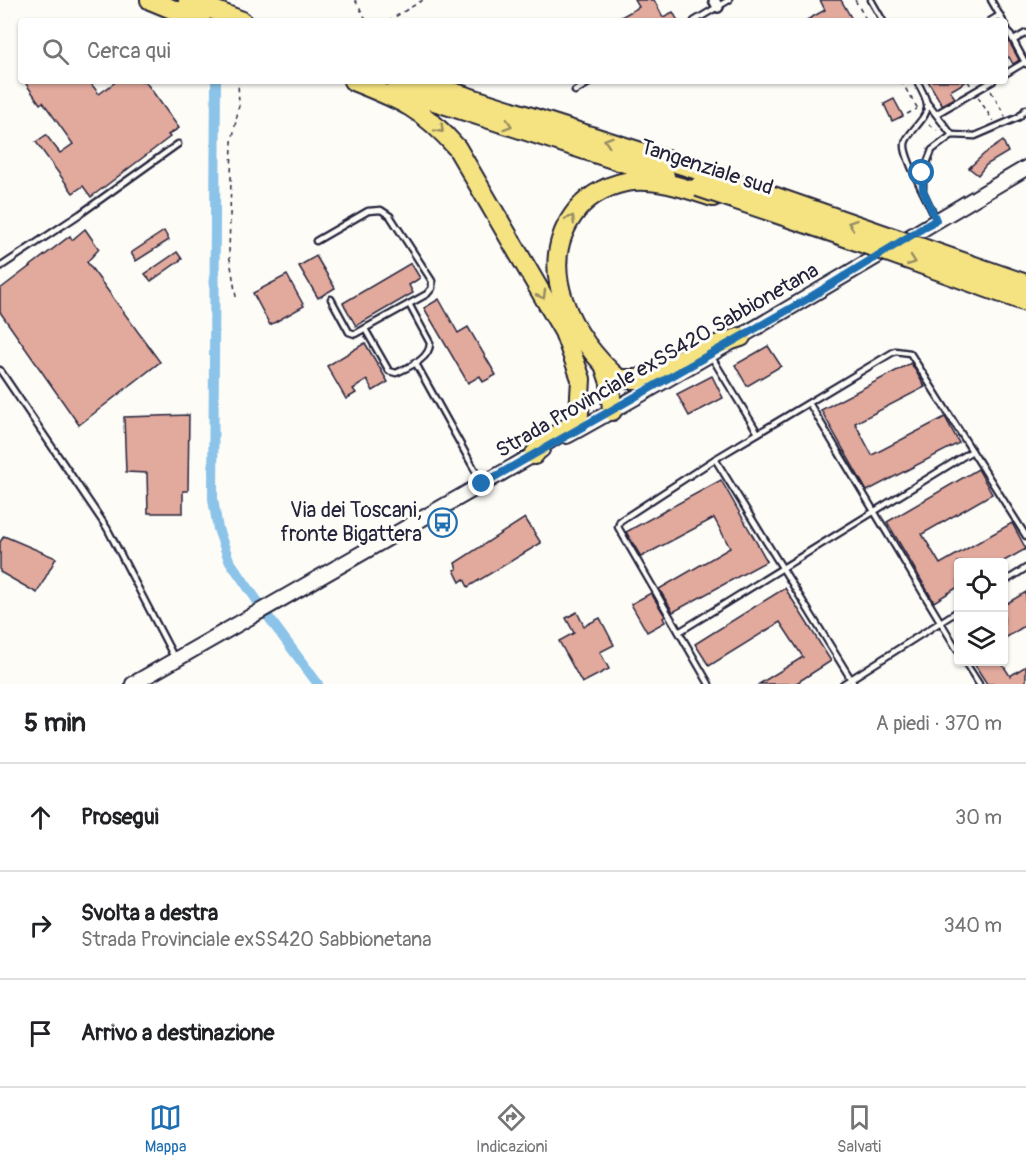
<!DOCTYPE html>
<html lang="it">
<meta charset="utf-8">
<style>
:root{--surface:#fff;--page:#f2f2f2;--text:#202124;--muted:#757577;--line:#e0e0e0;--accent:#1f6fb2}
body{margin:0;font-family:Pangolin,sans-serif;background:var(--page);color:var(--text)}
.controls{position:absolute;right:18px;bottom:18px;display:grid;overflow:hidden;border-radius:6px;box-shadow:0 2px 4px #0004}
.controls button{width:54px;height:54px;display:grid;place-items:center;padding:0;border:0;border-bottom:2px solid var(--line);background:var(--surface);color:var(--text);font:30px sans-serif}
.stop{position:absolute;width:18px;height:18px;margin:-14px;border:4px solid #1f6fb2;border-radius:50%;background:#fff}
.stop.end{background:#1f6fb2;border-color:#fff;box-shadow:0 2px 6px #0008}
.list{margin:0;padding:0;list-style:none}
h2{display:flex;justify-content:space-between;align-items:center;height:78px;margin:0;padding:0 24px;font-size:26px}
h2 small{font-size:20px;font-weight:400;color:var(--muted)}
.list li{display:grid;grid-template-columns:39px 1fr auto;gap:18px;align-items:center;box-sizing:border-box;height:108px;padding:0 24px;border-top:2px solid var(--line)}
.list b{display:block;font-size:22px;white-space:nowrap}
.list p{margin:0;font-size:20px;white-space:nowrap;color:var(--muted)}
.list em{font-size:20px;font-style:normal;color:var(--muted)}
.icon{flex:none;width:33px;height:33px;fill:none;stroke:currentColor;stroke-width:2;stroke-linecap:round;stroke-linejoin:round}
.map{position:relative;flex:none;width:1026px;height:684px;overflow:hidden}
.search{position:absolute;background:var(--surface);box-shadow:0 2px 4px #0004;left:18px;right:18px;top:18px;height:66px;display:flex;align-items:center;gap:15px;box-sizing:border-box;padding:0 21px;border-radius:6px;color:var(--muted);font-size:22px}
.sheet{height:402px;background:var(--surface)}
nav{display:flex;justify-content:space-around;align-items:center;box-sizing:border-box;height:84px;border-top:2px solid var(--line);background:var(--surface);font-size:16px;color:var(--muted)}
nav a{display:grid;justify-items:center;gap:3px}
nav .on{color:var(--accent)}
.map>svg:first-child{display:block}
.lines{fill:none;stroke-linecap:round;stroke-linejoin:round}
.canal{stroke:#8bc3e9;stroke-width:10}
.building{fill:#e2a99d;stroke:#22223b;stroke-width:1.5}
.lane-casing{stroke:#22223b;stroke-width:9}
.street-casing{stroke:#22223b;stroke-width:14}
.secondary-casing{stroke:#22223b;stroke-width:18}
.highway-casing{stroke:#22223b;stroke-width:22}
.path{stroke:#22223b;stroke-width:1.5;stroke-dasharray:4.5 4.5;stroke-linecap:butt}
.lane{stroke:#fdfcf7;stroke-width:4.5}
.street{stroke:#fdfcf7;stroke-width:9}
.secondary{stroke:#fdfcf7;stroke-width:14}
.highway{stroke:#f5e382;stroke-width:18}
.highway-bridge-casing{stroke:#22223b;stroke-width:22;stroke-linecap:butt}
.highway-bridge{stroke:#f5e382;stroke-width:18}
.oneway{stroke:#968c62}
.route{stroke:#1f6fb2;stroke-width:8}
.labels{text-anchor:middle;stroke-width:6;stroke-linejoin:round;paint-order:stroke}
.street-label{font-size:21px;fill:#22223b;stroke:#fdfcf7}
.poi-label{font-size:21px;fill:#22223b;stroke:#fdfcf7;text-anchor:end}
</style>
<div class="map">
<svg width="1026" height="684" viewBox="0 0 1026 684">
<rect width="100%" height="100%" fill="#fdfcf7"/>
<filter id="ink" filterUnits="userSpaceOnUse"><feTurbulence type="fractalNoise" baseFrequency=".0167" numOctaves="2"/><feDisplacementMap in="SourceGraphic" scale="12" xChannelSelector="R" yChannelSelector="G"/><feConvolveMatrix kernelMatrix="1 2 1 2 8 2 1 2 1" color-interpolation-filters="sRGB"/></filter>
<g filter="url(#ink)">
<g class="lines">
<path class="canal" d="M216 81 213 499 218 529 229 560 272 622 318 684"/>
</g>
<g class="building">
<path d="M635 0H654L663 17 673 12 678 21H614L639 7Z"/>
<path d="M820 0H841L853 21H805L825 10Z"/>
<path d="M1005 34 1019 60 1013 64 1009 57 1005 59Z"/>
<path d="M24 81H89L99 94 117 81H145L179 128 168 135 170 137 91 197 83 186 73 193 36 142 46 135 60 153 73 144 43 102 40 104Z"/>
<path d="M928 81H967L950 91 955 98 942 105Z"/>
<path d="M894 99 903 116 892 121 884 104Z"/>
<path d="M1003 141 1008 152 986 165 978 175 969 168 984 154Z"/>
<path d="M85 229 99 249 87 262 160 362 79 425 0 312V289L70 236 72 240Z"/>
<path d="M164 231 169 240 136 261 131 253Z"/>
<path d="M177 252 182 259 151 281 145 274Z"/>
<path d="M316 256 335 288 318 298 299 266Z"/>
<path d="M411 263 420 278 409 285 413 293 356 326 343 303Z"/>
<path d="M287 275 304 306 270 325 253 293Z"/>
<path d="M439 299 458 333 468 327 496 375 483 382 480 376 468 383 424 308Z"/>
<path d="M365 343 388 382 373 391 367 380 353 389 356 393 346 399 327 366Z"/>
<path d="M768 346 781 366 747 386 735 365Z"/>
<path d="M911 363 925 387 855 423 872 455 945 417 959 443 867 491 821 410Z"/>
<path d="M712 376 723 398 689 416 677 394Z"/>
<path d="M189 415 188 491H183V513H148L147 473 126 472 124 417Z"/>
<path d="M978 469 992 494 922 534 940 564 1012 523 1026 549 1002 562H958V587L934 602 887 522Z"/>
<path d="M721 480 767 561 673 612 659 589 730 548 714 518 641 557 626 532Z"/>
<path d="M525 518 541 543 468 587 464 579 460 582 454 570 457 569 455 563Z"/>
<path d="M4 536 56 558 37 593 0 572V542Z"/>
<path d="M785 588 831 661 795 684H759L803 657 780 622 709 666 695 644Z"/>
<path d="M1026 592V625L1004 639V605Z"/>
<path d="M651 593 665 616 663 618 665 622 647 632 631 604Z"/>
<path d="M577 612 584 626 600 618 614 645 600 652 609 669 582 683 559 641 574 633 566 618Z"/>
<path d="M973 662H1001L1010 676 1026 666V684H987Z"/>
</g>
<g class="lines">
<defs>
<g id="lane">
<path d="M871 0 883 21"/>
<path d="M991 0 1003 21"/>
<path d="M694 21 729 0"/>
<path d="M990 21 1000 15"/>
<path d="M1005 25 1026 64"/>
<path d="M1014 40 1026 33"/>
<path d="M1005 74 1025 62"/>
<path d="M917 81C932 110 931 108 911 133 908 137 905 140 905 145 904 159 929 202 935 218"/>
<path d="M575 91 592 81"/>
<path d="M928 104 952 135"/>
<path d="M936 114 993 81"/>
<path d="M923 188V173L932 150 952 135 975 136 1019 117 1026 109"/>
<path d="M316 241 368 211 381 210 390 216 432 281V288L427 294 355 334 349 332 331 299"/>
<path d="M0 267 80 214 178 144"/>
<path d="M365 329 389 371 396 373C409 367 430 359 430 343L409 304"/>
<path d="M711 356 758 433"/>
<path d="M415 362 482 483"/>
<path d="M0 370 107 528 174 657"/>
<path d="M809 403 958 651"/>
<path d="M715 459 854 684"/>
<path d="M1004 582 1026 568"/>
<path d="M679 632 972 451"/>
<path d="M965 662 979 684"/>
<path d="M709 684 618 527 620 521 715 459 895 351 910 353 1026 536"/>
<path d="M843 684 958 611"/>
</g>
<path id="street" d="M714 0 718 7"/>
<g id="secondary">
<path d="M567 436C722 350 873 258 1026 168"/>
<path d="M133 684 542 450"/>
</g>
<g id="highway">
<path d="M150 0 201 21"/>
<path d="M188 0 242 21"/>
<path d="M353 81C401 100 422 108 457 148L564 332 581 379 579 414 573 424 543 443 534 455"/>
<path d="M418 81 704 172"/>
<path d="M397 89 665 176"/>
<path d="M713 197C687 189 661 179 633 181 612 183 590 194 577 210 532 266 572 339 619 379H638L656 372 694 352 741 337"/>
<path d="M605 368 610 383 612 411"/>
</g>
</defs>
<use href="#lane" class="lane-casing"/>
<use href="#street" class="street-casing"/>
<use href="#secondary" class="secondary-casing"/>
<use href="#highway" class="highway-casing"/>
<g class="path">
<path d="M355 0 367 21"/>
<path d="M855 0 867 21"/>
<path d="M388 21 423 0"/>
<path d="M901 81 918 109"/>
<path d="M968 81 971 86"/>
<path d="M991 91 1005 116"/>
<path d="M978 97 993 121"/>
<path d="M899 118 917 109"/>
<path d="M929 125 937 130"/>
<path d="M236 297 229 253 232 142 239 105 238 81"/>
</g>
<use href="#lane" class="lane"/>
<use href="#street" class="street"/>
<use href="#secondary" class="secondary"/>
<use href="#highway" class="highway"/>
<defs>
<g id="highway-bridge">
<path d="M704 172 1026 284"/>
<path d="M698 187 837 234 1026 302"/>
</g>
</defs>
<use href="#highway-bridge" class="highway-bridge-casing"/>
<use href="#highway-bridge" class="highway-bridge"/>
</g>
<defs><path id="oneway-chevron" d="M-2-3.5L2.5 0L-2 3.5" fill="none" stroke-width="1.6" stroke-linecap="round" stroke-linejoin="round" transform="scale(1.5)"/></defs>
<g class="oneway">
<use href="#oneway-chevron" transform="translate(508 125) rotate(18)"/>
<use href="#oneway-chevron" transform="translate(440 129) rotate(46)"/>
<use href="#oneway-chevron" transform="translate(608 141) rotate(-162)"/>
<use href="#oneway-chevron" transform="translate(571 219) rotate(-58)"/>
<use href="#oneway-chevron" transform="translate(852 224) rotate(-161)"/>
<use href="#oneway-chevron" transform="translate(912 261) rotate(20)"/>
<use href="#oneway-chevron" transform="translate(542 295) rotate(60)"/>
</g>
</g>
<g class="lines" filter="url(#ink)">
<path class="route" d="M482 484 809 298 936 220 923 190 922 173"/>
</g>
<defs>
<symbol id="bus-ring" viewBox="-11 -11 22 22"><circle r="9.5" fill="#fdfcf7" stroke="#1f6fb2" stroke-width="1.5"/><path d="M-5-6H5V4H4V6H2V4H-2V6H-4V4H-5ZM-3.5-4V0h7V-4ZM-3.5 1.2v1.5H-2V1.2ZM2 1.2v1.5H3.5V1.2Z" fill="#1f6fb2"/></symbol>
</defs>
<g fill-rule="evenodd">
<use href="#bus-ring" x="426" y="506" width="33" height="33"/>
</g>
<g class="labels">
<g class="street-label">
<text transform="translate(707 167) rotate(18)" y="7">Tangenziale sud</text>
<text transform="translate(657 360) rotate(-30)" y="7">Strada Provinciale exSS420 Sabbionetana</text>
</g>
<g class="poi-label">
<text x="422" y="517">Via dei Toscani,<tspan x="422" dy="24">fronte Bigattera</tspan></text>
</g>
</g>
</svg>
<div class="controls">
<button><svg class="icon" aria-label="locate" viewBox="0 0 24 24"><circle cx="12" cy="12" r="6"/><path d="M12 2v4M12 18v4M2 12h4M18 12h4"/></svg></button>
<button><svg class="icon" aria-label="layers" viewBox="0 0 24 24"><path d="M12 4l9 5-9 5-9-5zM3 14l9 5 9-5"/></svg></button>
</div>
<div class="stop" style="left:922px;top:173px"></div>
<div class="stop end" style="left:482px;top:484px"></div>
<div class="search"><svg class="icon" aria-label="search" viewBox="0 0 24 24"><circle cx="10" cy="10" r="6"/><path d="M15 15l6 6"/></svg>Cerca qui</div>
</div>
<section class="sheet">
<h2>5 min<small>A piedi · 370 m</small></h2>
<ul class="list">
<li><svg class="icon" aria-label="ahead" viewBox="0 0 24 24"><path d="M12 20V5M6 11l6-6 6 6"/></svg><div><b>Prosegui</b></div><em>30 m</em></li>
<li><svg class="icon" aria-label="right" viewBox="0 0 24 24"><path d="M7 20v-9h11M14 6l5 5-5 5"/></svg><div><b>Svolta a destra</b><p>Strada Provinciale exSS420 Sabbionetana</p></div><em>340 m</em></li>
<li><svg class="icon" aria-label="arrive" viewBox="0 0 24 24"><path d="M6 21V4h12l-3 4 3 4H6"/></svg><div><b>Arrivo a destinazione</b></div></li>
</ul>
</section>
<nav>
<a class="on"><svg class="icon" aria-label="map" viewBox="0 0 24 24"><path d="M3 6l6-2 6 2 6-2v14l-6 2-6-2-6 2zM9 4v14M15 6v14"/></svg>Mappa</a>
<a><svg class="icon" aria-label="directions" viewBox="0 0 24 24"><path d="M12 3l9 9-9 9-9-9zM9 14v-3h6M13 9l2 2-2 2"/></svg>Indicazioni</a>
<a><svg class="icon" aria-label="saved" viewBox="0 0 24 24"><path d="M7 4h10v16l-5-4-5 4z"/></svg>Salvati</a>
</nav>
